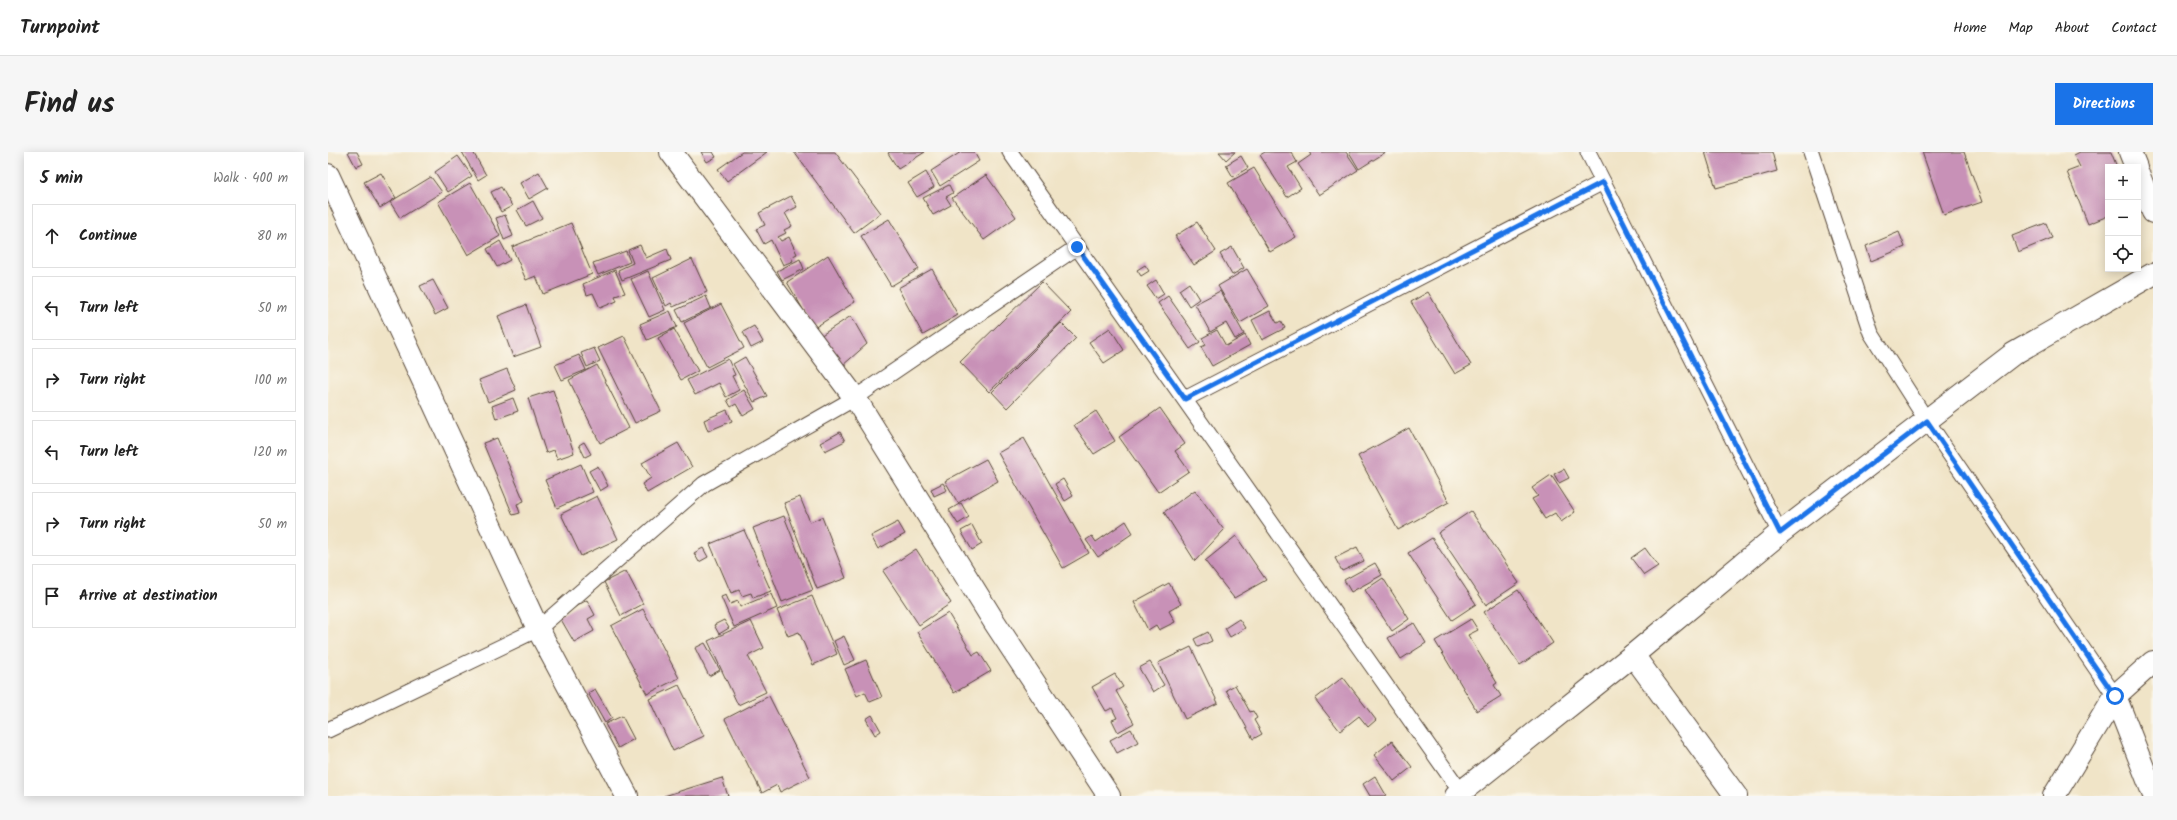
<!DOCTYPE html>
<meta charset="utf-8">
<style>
:root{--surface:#fff;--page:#f6f6f6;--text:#222;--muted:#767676;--line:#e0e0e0;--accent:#1a73e8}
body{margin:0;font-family:Kalam,sans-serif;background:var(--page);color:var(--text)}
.controls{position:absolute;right:12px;top:12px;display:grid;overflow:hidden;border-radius:0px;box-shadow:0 2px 10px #0003}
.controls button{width:36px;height:36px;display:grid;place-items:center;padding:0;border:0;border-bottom:1px solid var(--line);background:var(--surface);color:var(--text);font:20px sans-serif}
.stop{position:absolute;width:12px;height:12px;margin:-9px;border:3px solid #1a73e8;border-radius:50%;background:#fff}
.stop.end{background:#1a73e8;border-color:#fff;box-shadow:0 1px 4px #0008}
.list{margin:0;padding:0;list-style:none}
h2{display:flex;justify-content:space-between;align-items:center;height:52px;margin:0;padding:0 16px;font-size:17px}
h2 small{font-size:13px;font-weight:400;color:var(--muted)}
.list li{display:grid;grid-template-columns:26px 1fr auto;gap:12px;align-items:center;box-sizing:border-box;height:64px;margin:0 8px 8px;padding:0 8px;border:1px solid var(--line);border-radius:0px}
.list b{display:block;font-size:15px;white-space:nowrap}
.list em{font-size:13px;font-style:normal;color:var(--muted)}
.icon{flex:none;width:22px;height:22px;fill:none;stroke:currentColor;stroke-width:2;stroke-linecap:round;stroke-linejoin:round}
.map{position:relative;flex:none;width:1825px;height:644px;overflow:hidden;border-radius:0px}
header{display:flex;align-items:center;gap:24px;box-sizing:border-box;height:56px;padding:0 20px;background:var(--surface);border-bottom:1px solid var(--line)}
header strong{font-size:19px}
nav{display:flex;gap:22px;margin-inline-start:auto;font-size:14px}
.intro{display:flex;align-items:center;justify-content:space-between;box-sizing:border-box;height:96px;padding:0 24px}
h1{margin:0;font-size:28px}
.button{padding:10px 18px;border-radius:0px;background:var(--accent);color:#fff;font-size:14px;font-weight:700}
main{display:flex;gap:24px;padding:0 24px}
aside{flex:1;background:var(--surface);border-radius:0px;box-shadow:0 2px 10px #0003}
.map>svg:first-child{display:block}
.building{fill:#c891b7}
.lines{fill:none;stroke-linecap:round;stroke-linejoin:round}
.lane-casing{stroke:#564637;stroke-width:17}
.street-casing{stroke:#564637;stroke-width:24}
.lane{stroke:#fff;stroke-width:15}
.street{stroke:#fff;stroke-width:22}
.route{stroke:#1a73e8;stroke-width:5}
</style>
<header>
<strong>Turnpoint</strong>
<nav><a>Home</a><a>Map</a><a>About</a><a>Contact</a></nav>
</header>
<div class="intro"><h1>Find us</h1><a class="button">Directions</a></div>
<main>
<aside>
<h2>5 min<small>Walk · 400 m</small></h2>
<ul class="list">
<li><svg class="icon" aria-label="ahead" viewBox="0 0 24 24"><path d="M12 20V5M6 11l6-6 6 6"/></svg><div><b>Continue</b></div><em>80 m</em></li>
<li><svg class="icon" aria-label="left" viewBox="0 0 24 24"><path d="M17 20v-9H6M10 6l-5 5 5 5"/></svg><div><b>Turn left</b></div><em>50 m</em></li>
<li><svg class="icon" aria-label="right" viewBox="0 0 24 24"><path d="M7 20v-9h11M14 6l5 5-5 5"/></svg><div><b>Turn right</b></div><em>100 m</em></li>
<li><svg class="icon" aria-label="left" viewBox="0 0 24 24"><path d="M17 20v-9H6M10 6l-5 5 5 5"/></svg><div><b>Turn left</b></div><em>120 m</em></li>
<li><svg class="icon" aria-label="right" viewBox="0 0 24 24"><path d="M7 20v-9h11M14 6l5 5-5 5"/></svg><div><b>Turn right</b></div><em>50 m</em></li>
<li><svg class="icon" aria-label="arrive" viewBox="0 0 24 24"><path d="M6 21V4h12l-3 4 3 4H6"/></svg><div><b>Arrive at destination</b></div></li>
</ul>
</aside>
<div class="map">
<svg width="1825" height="644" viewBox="0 0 1825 644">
<rect width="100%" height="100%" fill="#fbf7ec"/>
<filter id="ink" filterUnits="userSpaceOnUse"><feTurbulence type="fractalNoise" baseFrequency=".025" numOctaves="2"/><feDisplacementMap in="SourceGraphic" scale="8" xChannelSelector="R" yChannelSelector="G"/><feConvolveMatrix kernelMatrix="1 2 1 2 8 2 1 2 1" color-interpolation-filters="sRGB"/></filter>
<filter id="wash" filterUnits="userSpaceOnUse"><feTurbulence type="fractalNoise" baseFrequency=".012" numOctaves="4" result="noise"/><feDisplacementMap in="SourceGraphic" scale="16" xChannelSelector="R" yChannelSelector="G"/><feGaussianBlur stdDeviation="0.9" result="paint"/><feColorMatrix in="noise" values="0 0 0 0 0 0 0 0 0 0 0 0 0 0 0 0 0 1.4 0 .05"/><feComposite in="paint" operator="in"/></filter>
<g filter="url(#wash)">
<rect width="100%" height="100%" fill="#f0e4c7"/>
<g id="blocks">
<g class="building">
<path d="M20 0H29L35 12 28 15Z"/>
<path d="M134 0H145L158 23 150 28Z"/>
<path d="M373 0H385L388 5 379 10Z"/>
<path d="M414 0H439L399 29 390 17Z"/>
<path d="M466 0H507L553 61 526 81Z"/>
<path d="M562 0H597L570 17 560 1Z"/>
<path d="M633 0H646L651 9 612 34 603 19Z"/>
<path d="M891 0H907L898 8Z"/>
<path d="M937 0H963L969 10 960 15 973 36 959 45 932 3Z"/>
<path d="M981 0H1018L1030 18 991 43 970 12 983 3Z"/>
<path d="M1021 0H1058L1031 17Z"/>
<path d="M1377 0H1444L1449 19 1388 36Z"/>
<path d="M1594 0H1636L1654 50 1616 63Z"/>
<path d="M1752 0H1783L1789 15H1780V64L1760 72 1739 20 1752 15 1746 3Z"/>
<path d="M130 4 144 24 120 40 107 20Z"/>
<path d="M913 4 920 16 905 25 898 13Z"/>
<path d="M926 16 968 85 942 100 900 31Z"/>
<path d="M211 20 220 36 201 47 192 31Z"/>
<path d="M598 20 606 35 589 45 580 31Z"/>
<path d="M53 21 68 46 52 56 36 30Z"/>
<path d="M658 23 688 65 656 88 624 46Z"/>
<path d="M103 25 114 40 72 66 62 50Z"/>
<path d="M142 31 172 84 140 103 110 50Z"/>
<path d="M621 33 625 41 618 45 623 53 605 63 595 46Z"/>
<path d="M173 35 184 54 173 60 163 40Z"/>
<path d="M463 44 469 55 457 61 464 74 456 78 458 81 450 85 453 89 461 85 469 102 463 105 465 109 455 113 443 88 436 92 428 77 437 73 431 61Z"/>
<path d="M205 49 214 66 198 74 189 58Z"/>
<path d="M177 63 185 84 176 88 168 66Z"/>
<path d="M561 67 591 117 563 134 533 84Z"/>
<path d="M869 70 888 99 866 113 847 84Z"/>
<path d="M243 71 264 122 215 142 208 124 198 128 184 95Z"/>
<path d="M1718 71 1724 86 1690 100 1684 84Z"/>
<path d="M1571 80 1577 95 1543 109 1538 94Z"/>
<path d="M172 89 182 108 169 115 159 97Z"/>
<path d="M312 93 318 106 339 97 343 108 294 128 290 118 305 111 300 98Z"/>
<path d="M904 95 916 116 904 123 892 102Z"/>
<path d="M298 99 302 110 270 123 265 111Z"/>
<path d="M500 103 527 150 486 176 459 130Z"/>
<path d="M364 107 379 140 345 155 343 151 338 154 325 126Z"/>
<path d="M472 107 476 117 454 128 449 119Z"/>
<path d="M817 113 821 119 813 124 809 118Z"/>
<path d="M604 117 630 163 595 183 570 136Z"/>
<path d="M919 117 941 154 912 171 890 134Z"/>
<path d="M287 118 297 141 287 144 289 149 272 156 265 141 259 143 255 132Z"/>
<path d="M320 119 337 158 321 165 303 127Z"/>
<path d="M105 128 120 156 107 163 92 134Z"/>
<path d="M828 128 836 142 828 147 819 134Z"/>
<path d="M714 130 743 160 661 240 632 210Z"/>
<path d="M861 131 871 147 861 154 851 138Z"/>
<path d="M892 139 916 182 907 187 898 171 882 180 867 152Z"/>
<path d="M1100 140 1143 213 1127 222 1083 150Z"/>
<path d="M378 144 383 156 354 170 348 158Z"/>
<path d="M840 144 872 190 862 197 830 151Z"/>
<path d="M393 152 416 196 379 215 356 171Z"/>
<path d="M198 153 213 195 185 205 170 164Z"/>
<path d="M342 159 349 175 319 188 312 172Z"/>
<path d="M942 159 949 171 953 169 957 176 934 188 924 168Z"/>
<path d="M523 164 539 192 514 214 492 184Z"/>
<path d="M733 171 748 186 679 256 664 240Z"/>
<path d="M426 174 435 190 423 196 415 180Z"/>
<path d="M782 176 796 198 776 211 761 190Z"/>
<path d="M346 177 370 219 353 228 330 186Z"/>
<path d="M889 178 898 194 917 183 922 193 884 214 873 195 878 193 874 186Z"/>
<path d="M296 184 333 259 307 271 270 196Z"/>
<path d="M266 196 272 209 259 215 253 201Z"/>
<path d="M251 203 258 218 234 228 227 213Z"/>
<path d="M417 205 439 244 426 250 405 212Z"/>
<path d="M400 207 407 223 404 224 411 238 398 245 391 231 367 243 359 228Z"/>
<path d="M269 213 301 276 272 291 241 228Z"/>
<path d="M179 217 188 238 160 250 151 228Z"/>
<path d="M225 238 246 301 229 307 226 298 218 301 200 246Z"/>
<path d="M416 238 427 257 415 264 408 252 403 255 399 248Z"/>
<path d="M185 246 190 259 168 267 164 254Z"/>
<path d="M832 256 857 292 847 299 861 319 830 340 791 285Z"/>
<path d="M399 258 404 269 380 279 376 268Z"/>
<path d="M768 259 787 289 766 302 746 273Z"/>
<path d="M1081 276 1121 350 1070 378 1030 304Z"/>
<path d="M512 280 517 289 497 299 492 291Z"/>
<path d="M169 286 196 349 189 352 192 361 185 363 155 291Z"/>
<path d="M696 286 761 401 735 416 670 301Z"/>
<path d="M256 290 263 302 257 305 251 293Z"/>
<path d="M350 291 364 315 319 341 314 332 323 326 314 311Z"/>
<path d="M658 307 670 329 630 351 617 329Z"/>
<path d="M253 312 265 340 229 356 217 328Z"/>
<path d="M270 314 280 334 272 339 261 319Z"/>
<path d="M1236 317 1241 326 1231 331 1226 322Z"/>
<path d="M1223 323 1247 360 1233 370 1227 361 1217 367 1204 347 1210 344 1204 336Z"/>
<path d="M735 327 745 344 737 349 727 332Z"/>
<path d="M615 331 619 338 606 344 603 337Z"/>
<path d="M867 338 896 378 867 409 836 360Z"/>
<path d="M269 344 290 387 253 404 233 362Z"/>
<path d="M472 345 482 370 494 365 518 426 489 437 456 351Z"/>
<path d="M633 351 641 365 630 372 621 358Z"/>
<path d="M1143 359 1191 431 1158 453 1110 381Z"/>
<path d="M456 364 485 438 454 450 425 376Z"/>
<path d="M798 369 805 381 770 405 758 388 764 384 768 390Z"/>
<path d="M570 370 577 382 550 397 543 384Z"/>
<path d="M644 373 654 392 644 398 633 379Z"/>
<path d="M416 378 443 439 425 446 423 441 414 444 411 438 403 441 382 392Z"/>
<path d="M908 384 938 428 906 446 877 409Z"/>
<path d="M1104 386 1148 452 1124 468 1080 401Z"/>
<path d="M1029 395 1036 409 1014 419 1007 406Z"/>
<path d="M375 396 380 405 371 410 366 401Z"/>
<path d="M1317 396 1330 414 1316 423 1303 406Z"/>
<path d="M588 397 623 451 591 473 555 419Z"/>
<path d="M1047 411 1054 423 1023 440 1016 428Z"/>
<path d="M298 419 315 452 293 464 276 430Z"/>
<path d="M1055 426 1081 467 1064 479 1037 438Z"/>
<path d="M841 431 853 452 841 459 847 470 831 478 828 473 820 478 806 450Z"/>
<path d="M1190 438 1225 491 1192 513 1156 460Z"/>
<path d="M443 442 449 456 406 475 393 445 398 443 402 452 410 449 412 455Z"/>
<path d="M484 444 509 502 485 513 471 480 460 484 449 458Z"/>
<path d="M259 448 267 463 260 467 266 479 246 490 231 464Z"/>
<path d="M315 457 351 526 319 542 283 474Z"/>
<path d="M620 461 645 503 651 500 663 519 626 541 589 480Z"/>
<path d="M911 467 917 476 902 485 897 476Z"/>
<path d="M1143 467 1150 478 1140 483 1169 531 1166 533 1173 544 1149 559 1107 489Z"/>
<path d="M396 468 401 476 391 482 386 473Z"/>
<path d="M423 469 436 496 420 504 438 540 410 553 380 489Z"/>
<path d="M1086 471 1098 491 1073 507 1060 486Z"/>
<path d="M880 480 884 489 870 495 866 487Z"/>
<path d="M516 484 527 508 516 513 506 489Z"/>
<path d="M377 491 392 518 381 524 367 496Z"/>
<path d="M863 495 890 551 857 567 830 511Z"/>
<path d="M538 508 554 545 542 550 537 540 529 544 517 517Z"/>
<path d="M822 510 836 533 825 540 811 516Z"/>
<path d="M787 522 795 535 788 539 806 571 790 580 784 568 789 566 784 556 778 559 764 535Z"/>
<path d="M1015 525 1048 568 1040 575 1031 564 1012 579 987 547Z"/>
<path d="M351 533 376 584 345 599 321 547Z"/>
<path d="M907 533 922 560 925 559 929 566 926 568 934 582 925 587 898 538Z"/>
<path d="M267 537 284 566 277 571 260 541Z"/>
<path d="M441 544 482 625 452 640 449 633 434 641 397 567Z"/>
<path d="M544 563 553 579 547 583 538 567Z"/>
<path d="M294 564 306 587 290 596 277 572Z"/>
<path d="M803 577 810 590 789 601 782 588Z"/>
<path d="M1064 589 1084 615 1066 629 1046 603Z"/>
<path d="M1047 624 1058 643 1056 644H1042L1035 632Z"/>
<path d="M394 626 400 644H336Z"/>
</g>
</g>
</g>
<g filter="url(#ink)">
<use href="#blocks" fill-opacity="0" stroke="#564637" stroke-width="1"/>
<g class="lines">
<defs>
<g id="lane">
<path d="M682 0 1133 640"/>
<path d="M1260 0 1452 381"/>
<path d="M1483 0 1543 181 1599 269 1787 544"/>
<path d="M857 247 1275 30"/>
<path d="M0 578 210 477 376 332 527 246 749 95"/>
</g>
<g id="street">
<path d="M343 0 527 246 667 471 781 644"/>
<path d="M1802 0 1808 15"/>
<path d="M1810 21 1825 60"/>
<path d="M0 23 210 477 299 644"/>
<path d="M1305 503 1408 644"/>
<path d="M1787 544 1825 641"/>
<path d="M1128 644 1305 503 1452 381 1685 202 1825 122"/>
<path d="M1726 644 1787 544 1825 510"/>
</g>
</defs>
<use href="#lane" class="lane-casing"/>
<use href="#street" class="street-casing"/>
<use href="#lane" class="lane"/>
<use href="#street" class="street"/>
</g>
</g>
<g class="lines" filter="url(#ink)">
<path class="route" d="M749 95 857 247 1275 30 1452 381 1599 269 1787 544"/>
</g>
</svg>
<div class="controls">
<button>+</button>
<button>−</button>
<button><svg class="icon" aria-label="locate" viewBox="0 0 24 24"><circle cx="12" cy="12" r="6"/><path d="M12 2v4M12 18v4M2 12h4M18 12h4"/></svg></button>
</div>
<div class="stop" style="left:1787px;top:544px"></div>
<div class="stop end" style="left:749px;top:95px"></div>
</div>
</main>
